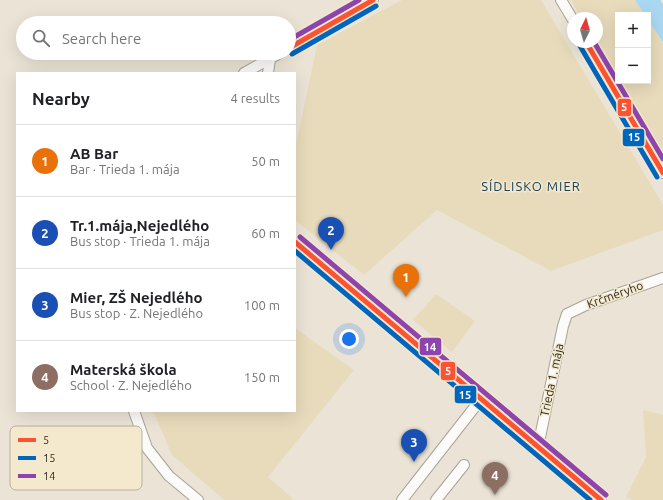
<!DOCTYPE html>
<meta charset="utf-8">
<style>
:root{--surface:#fff;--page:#f2f2f2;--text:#202124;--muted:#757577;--line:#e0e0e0;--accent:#ea580c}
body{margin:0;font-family:Ubuntu,sans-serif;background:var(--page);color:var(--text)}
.controls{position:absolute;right:12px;top:12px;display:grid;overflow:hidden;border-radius:0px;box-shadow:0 4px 16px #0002}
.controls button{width:36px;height:36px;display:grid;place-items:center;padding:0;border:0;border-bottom:1px solid var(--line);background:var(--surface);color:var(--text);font:20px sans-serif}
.compass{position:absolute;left:567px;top:12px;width:36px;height:36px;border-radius:50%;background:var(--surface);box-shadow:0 4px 16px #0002;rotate:5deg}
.you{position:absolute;left:349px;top:339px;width:14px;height:14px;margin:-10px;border:3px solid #fff;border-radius:50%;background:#1a73e8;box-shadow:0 0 0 6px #1a73e833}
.badge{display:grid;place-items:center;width:26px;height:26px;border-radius:50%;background:var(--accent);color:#fff;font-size:13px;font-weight:700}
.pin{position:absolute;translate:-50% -33px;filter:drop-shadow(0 1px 2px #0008)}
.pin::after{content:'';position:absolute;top:21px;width:14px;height:12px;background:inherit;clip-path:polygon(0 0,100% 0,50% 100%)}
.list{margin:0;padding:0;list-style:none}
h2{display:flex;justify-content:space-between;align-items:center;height:52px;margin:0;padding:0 16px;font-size:17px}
h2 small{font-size:13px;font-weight:400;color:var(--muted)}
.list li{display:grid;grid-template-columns:26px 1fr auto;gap:12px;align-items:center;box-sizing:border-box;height:72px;padding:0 16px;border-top:1px solid var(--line)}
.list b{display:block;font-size:15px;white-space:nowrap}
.list p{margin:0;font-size:13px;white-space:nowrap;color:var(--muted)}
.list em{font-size:13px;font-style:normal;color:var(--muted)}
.icon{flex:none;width:22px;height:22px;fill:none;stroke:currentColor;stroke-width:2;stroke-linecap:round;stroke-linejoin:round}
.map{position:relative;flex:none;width:663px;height:500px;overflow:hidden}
.search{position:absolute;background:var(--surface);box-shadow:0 4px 16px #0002;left:16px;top:16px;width:280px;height:44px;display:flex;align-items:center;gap:10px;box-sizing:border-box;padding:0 14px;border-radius:22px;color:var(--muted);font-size:15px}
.panel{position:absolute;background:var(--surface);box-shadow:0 4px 16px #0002;left:16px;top:72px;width:280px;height:340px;border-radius:0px}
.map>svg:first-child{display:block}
.green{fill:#e8dbbc}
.water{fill:#aad8f2}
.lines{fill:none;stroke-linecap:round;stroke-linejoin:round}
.street-casing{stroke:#a8a398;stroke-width:12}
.street{stroke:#fcfbf9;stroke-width:10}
.bus-1-casing{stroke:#f4e8cd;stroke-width:8}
.bus-2-casing{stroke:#f4e8cd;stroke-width:8}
.bus-3-casing{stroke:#f4e8cd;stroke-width:8}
.bus-1{stroke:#fc5432;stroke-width:5}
.bus-2{stroke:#0065bd;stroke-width:5}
.bus-3{stroke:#8e44ad;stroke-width:5}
.labels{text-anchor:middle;stroke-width:3;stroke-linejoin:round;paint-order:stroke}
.street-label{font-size:12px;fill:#2f2a20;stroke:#f4e8cd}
.neighbourhood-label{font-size:13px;letter-spacing:1px;fill:#184057;stroke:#f4e8cd}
.key{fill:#f4e8cd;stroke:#b9af99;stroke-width:1}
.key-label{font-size:11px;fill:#2f2a20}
.line-badge{stroke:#f4e8cd;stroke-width:1.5}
.badge-label{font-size:11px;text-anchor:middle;font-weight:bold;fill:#fff}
</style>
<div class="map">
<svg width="663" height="500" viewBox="0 0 663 500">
<rect width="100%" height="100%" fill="#ebe4d6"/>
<g class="green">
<path d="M402 0H541L663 205V230L551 271 437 210 364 275 295 220V150L317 45Z"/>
<path d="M571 0H635L645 15H618V79L596 42H597V18H581Z"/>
<path d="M648 20 663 42V155L619 81H648Z"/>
<path d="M436 294 475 321 452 352 413 320Z"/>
<path d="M295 328 354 370 268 477 293 499 292 500H224L172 455 153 411H295Z"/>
<path d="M643 410 663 415V500H632L626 497 646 457Z"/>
</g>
<path class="water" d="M635 0H660L663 4V42L648 20V15H645Z"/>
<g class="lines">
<defs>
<g id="street">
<path d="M561 0 573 20"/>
<path d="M586 42 663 173"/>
<path d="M289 48 373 0"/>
<path d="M244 73 280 53"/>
<path d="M268 73 270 59"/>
<path d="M295 242 601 500"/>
<path d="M134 411 147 448 169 476 198 500"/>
<path d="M538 447 563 326 567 314 586 305 663 278"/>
<path d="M402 500 481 399"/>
<path d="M436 500 464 465"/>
</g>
</defs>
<use href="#street" class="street-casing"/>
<use href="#street" class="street"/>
<defs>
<g id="bus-1">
<path d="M586 42 663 173"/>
<path d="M289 48 373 0"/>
<path d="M295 242 601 500"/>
</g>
<g id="bus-2">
<path d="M580 46 657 177"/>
<path d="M292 54 376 6"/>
<path d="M295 251 590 500"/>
</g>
<g id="bus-3">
<path d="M289 40 359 0"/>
<path d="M594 42 663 159"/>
<path d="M300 237 606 495"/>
</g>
</defs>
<use href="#bus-1" class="bus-1-casing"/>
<use href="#bus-2" class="bus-2-casing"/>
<use href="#bus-3" class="bus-3-casing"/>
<use href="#bus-1" class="bus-1"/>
<use href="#bus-2" class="bus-2"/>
<use href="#bus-3" class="bus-3"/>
</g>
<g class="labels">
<g class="street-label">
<text transform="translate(615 295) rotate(-20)" y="4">Krčméryho</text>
<text transform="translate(552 380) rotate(-78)" y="4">Trieda 1. mája</text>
</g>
<g class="neighbourhood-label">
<text x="531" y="191">SÍDLISKO MIER</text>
</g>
</g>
<rect x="10" y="426" width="132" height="64" rx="6" class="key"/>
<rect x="18" y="438" width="18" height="4" fill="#fc5432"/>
<rect x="18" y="456" width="18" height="4" fill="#0065bd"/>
<rect x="18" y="474" width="18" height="4" fill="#8e44ad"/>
<g class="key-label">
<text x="43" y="444">5</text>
<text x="43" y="462">15</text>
<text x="43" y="480">14</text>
</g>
<g class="line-badge">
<rect x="617" y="98" width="15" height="19" rx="4" fill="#fc5432"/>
<rect x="622" y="128" width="23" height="19" rx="4" fill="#0065bd"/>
<rect x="419" y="337" width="23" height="19" rx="4" fill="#8e44ad"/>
<rect x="440" y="361" width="16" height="20" rx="4" fill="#fc5432"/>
<rect x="454" y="385" width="23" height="19" rx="4" fill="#0065bd"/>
</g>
<g class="badge-label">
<text x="624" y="111">5</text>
<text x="634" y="141">15</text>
<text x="430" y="351">14</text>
<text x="448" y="375">5</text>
<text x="465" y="399">15</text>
</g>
</svg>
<div class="controls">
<button>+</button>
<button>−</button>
</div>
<svg class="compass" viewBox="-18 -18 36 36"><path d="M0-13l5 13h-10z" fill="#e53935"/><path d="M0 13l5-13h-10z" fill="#757577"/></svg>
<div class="you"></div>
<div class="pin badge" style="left:406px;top:297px;background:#e8710a">1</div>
<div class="pin badge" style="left:331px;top:250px;background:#1a4fb4">2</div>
<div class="pin badge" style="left:414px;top:462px;background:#1a4fb4">3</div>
<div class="pin badge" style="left:495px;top:495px;background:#8d6e63">4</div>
<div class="search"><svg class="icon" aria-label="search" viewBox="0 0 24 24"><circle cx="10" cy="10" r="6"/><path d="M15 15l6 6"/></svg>Search here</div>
<section class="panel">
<h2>Nearby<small>4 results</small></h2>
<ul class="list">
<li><span class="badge" style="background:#e8710a">1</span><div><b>AB Bar</b><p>Bar · Trieda 1. mája</p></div><em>50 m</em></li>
<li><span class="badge" style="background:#1a4fb4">2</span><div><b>Tr.1.mája,Nejedlého</b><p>Bus stop · Trieda 1. mája</p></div><em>60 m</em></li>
<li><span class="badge" style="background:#1a4fb4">3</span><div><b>Mier, ZŠ Nejedlého</b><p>Bus stop · Z. Nejedlého</p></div><em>100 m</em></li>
<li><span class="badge" style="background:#8d6e63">4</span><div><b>Materská škola</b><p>School · Z. Nejedlého</p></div><em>150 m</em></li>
</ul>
</section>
</div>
